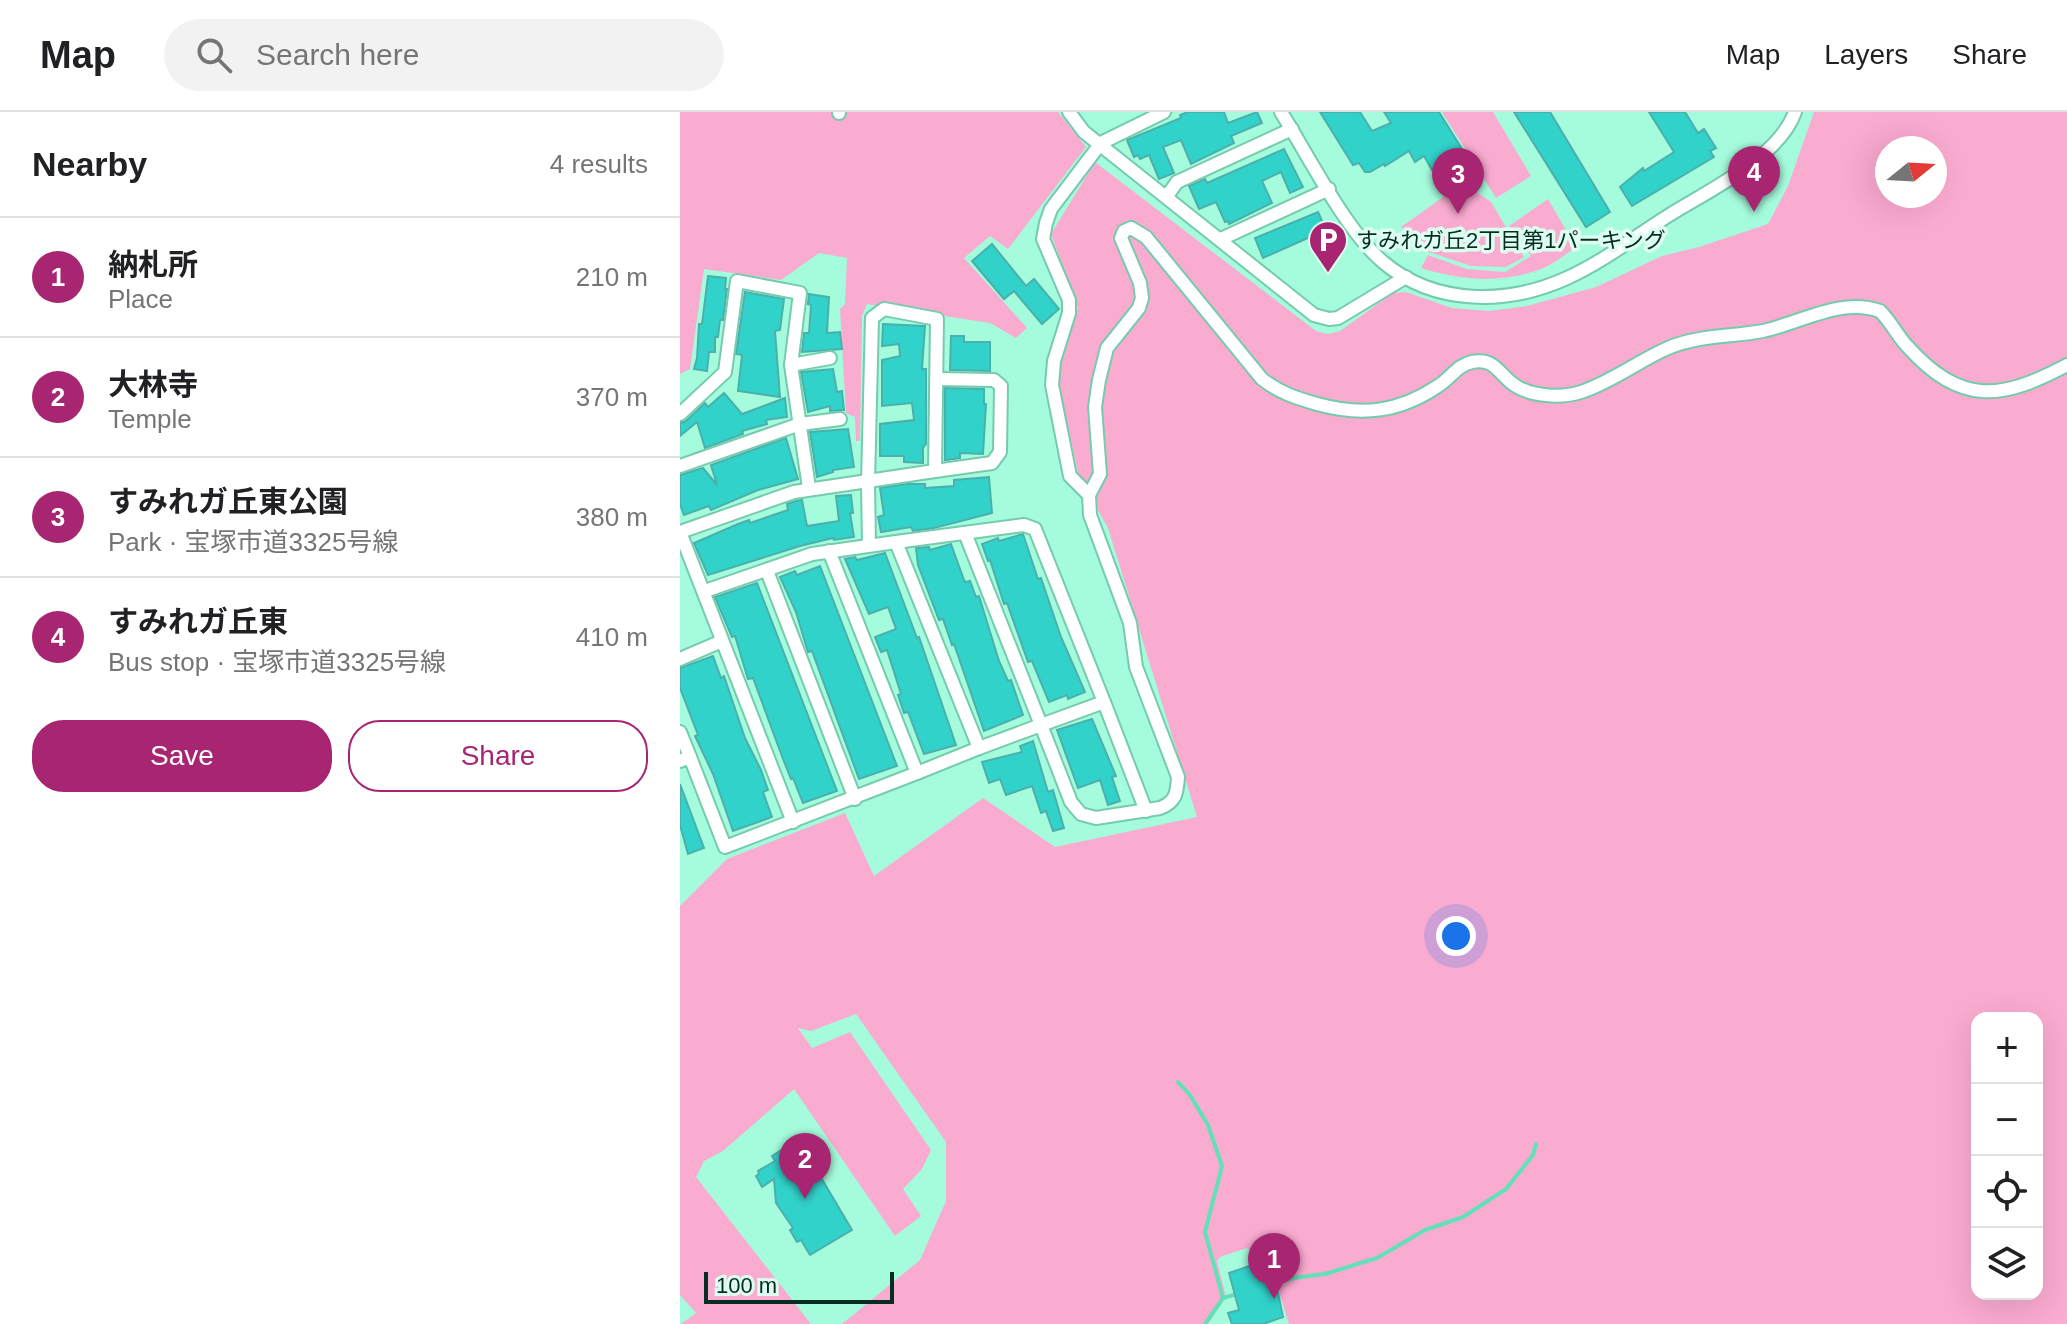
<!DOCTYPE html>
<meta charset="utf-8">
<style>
:root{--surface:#fff;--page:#f2f2f2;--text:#202124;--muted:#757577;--line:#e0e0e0;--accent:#a82571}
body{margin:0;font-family:Arial,"Noto Sans JP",sans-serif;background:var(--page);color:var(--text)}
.controls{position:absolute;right:24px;bottom:24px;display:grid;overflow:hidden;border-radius:16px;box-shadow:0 8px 32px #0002}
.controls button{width:72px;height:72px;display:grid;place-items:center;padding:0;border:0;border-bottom:2px solid var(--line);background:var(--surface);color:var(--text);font:40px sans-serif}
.compass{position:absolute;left:1195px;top:24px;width:72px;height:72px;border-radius:50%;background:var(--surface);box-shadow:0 8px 32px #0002;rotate:72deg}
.scale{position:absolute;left:24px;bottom:20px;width:190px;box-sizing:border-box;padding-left:8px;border:4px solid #072d23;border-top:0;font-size:22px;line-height:28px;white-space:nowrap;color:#072d23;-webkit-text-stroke:6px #dcfdf0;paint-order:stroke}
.you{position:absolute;left:776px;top:824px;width:28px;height:28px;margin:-20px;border:6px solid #fff;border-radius:50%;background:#1a73e8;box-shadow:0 0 0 12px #1a73e833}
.badge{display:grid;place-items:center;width:52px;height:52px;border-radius:50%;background:var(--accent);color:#fff;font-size:26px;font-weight:700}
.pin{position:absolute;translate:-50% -66px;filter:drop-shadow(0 2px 4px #0008)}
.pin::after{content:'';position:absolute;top:42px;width:28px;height:24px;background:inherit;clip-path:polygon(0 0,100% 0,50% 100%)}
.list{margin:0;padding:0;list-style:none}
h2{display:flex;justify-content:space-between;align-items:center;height:104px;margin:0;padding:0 32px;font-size:34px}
h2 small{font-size:26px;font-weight:400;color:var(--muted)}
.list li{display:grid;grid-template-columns:52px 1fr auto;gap:24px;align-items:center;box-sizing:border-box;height:120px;padding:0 32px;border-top:2px solid var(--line)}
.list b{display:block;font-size:30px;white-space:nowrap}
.list p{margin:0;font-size:26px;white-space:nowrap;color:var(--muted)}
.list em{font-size:26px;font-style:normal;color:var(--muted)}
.actions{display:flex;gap:16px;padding:24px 32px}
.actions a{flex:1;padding:18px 0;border:2px solid var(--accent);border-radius:32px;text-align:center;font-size:28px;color:var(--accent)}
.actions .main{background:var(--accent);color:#fff}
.icon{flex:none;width:44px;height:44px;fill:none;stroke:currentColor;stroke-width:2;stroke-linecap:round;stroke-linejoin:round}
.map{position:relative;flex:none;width:1387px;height:1212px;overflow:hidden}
header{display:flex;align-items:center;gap:48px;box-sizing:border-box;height:112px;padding:0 40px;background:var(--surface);border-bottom:2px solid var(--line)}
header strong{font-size:38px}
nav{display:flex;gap:44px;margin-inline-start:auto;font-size:28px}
.search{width:560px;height:72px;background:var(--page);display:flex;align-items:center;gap:20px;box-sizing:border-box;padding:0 28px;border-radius:44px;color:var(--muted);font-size:30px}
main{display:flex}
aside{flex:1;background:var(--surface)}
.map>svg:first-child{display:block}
.green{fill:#faabd0;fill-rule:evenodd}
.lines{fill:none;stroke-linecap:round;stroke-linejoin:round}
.stream{stroke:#62e0b9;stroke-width:4}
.building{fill:#31d2ca;stroke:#4bb0ab;stroke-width:2}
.minor-casing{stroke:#75cbae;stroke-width:16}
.minor{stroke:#fff;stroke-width:12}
.labels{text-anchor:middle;stroke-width:7;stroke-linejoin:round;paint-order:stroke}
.poi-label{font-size:22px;fill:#072d23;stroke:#dcfdf0;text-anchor:start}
</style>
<header>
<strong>Map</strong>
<div class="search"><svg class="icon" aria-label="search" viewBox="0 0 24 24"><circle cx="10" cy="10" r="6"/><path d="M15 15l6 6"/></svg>Search here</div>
<nav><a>Map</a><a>Layers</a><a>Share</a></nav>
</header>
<main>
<aside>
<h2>Nearby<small>4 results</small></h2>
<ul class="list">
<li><span class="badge">1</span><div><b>納札所</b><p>Place</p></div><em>210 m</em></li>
<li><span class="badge">2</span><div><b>大林寺</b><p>Temple</p></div><em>370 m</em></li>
<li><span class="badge">3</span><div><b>すみれガ丘東公園</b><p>Park · 宝塚市道3325号線</p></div><em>380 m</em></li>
<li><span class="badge">4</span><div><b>すみれガ丘東</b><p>Bus stop · 宝塚市道3325号線</p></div><em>410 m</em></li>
</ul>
<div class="actions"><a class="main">Save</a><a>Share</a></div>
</aside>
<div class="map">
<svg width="1387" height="1212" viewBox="0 0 1387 1212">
<rect width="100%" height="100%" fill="#a5fcdd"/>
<g class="green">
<path d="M0 0H378L406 35 328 137 310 124 284 146 347 216 336 226 310 211 187 192 182 204 180 329H176L175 305 166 301 160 197 165 192 167 146 139 141 101 168 24 157 10 257 0 262Z"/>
<path d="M762 0H813L851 64 816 86Z"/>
<path d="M1134 0H1387V1212H609L590 1152 567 1136 540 1145 537 1149 546 1185 528 1212H162L240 1148 266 1089V1030L176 902 131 919 118 916 132 936 170 920 251 1038 242 1057 223 1077 241 1104 215 1124 114 977 43 1039 24 1049 16 1065 131 1212H1L16 1201 0 1183V794L47 747 165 701 194 764 303 686 375 735 517 705 428 416 399 365 377 267 398 195 371 122 415 50 636 219 648 222 660 219 713 181 726 180 772 196 809 199 847 194 916 175 982 144 1019 135 1088 112 1108 74ZM1207 36H1255V84H1207ZM1297 906H1357V1182H1297Z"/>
<path d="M783 71 811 90 844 145 826 155 791 154 746 139 721 115Z"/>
<path d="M868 87 896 135C884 143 872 154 858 158 820 172 779 168 741 156L748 143 787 157 825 160 851 144 829 114Z"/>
</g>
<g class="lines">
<g class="stream">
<path d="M498 970 510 983 528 1013 542 1054 525 1120 543 1186"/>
<path d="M585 1174 614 1166 645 1162 697 1146 745 1118 783 1105 826 1077 853 1043 856 1032"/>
<path d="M525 1212 543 1186 557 1182"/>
</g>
</g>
<g class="building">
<path d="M508 0H544L548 11 577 0 582 11 551 24 554 31 511 52 501 28 483 35 494 61 479 67 469 43 460 47 458 43 454 45 447 28 501 6 500 3Z"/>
<path d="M640 0H680L692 19 711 11 704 0H759L782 37 752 58 744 44 735 50 729 39 705 54 704 52 690 60H685L679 51 673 53Z"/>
<path d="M834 0H870L930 100 906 115Z"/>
<path d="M969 0H1005L1018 21 1024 17 1036 36 1030 39 1034 45 952 94 940 75 963 56 964 59 994 40Z"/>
<path d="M604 37 623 75 610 81 601 60 582 69 592 91 549 112 548 109 545 110 536 90 519 97 509 74 525 67 527 71Z"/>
<path d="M638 100 646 118 583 146 575 126Z"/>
<path d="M312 132 346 174 354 167 379 197 362 212 334 179 324 187 292 149Z"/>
<path d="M28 164 46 166 45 177H47L43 208H40L38 225H35V240H29L27 259 14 257 17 246 19 212H22Z"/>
<path d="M65 180 104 187 100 218 95 219 100 285 58 279 62 243 56 242Z"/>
<path d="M129 182 149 185 147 221 160 220 162 237 122 240 124 221H129L131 193 128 192Z"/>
<path d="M203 212 245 214 242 257H246V332L243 336V351L224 350V344H200V312L234 308 232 291 202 294V248L220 244 219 232 202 234Z"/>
<path d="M271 224H284V230H310V259L270 258Z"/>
<path d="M153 257 157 280 162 279 164 298 150 299V294L128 300 121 260Z"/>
<path d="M265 276 304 277V292H306L303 342 280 341V346L265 348Z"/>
<path d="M44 281 62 302 105 286 107 305 86 308 87 312 62 319 63 322 25 336 17 310 0 324V311L6 309 25 291 28 295Z"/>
<path d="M168 317 174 355 153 358V360L137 365 130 320Z"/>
<path d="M106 326 118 367 78 378 31 398 29 394 4 403 0 392V363L23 356 37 373 31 353Z"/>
<path d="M309 365 312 401 254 416 233 419 231 415 201 420 198 405 204 403 200 376 226 372H245V376L274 374V368Z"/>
<path d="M171 383 173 401H170L174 425 154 428 153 426 120 434 28 463 14 431 58 412 69 408 70 411 108 398 107 392 116 389 122 388 127 414 159 409 156 384Z"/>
<path d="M343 422 358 467 361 466 381 525 405 580 388 587 387 583 369 590 352 549 348 550 327 491 324 492 310 448 308 449 302 432 318 426 319 429Z"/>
<path d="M271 432 284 468 285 470 290 469 296 485 299 484 319 549 328 569 331 568 343 603 304 619 274 532 272 533 263 507 259 508 238 453 236 436 249 435 250 438Z"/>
<path d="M205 441 237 526 239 525 276 633 244 642 228 600 224 601 218 583 221 582 207 538 201 540 195 525 216 517 208 495 189 502 165 447 175 445 177 448Z"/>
<path d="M140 454 217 654 179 667 132 539 128 540 116 500 100 465 115 459 117 463Z"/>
<path d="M77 471 157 679 123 691 113 666 111 667 103 647 73 566 68 567 55 524 52 525 35 485Z"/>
<path d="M33 544 41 566 44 564 65 626 81 658 88 678 83 680 92 705 53 719 33 662 15 624 18 623 0 576V556Z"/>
<path d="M412 607 436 664 432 665 440 689 428 693 420 668 398 676 377 618Z"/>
<path d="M353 629 368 680 373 678 384 716 373 719 366 699 361 701 352 674 326 683 320 667 309 671 302 650 342 640 340 634Z"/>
<path d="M0 672 24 736 8 742 0 713Z"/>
<path d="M106 1035 122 1052 130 1047 172 1118 130 1143 121 1128 117 1130 110 1118 113 1116 96 1091 94 1067 82 1075 76 1064 79 1062 78 1059 95 1049 92 1044Z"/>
<path d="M581 1150 594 1182 598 1181 603 1205 583 1212H552L548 1201 559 1198 549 1161Z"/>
</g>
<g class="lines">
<defs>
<g id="minor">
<path d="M159 0V1"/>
<path d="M389 0 404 20 634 203 649 207 658 206 726 165"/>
<path d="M601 0C628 43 666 119 703 150 755 194 828 193 887 166 923 150 957 123 991 102 1030 78 1099 45 1115 0"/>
<path d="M487 84 497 70 612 17"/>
<path d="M541 127 649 77"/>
<path d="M111 253 150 246"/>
<path d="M0 302 45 260 57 169 120 181 111 253 129 376"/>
<path d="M0 354 120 312 160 307"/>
<path d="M255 359 312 351 320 340 321 274 314 268 257 267"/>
<path d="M409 383 390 364 372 273 374 249 389 201V188L363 127 366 111 371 97 421 31 484 0"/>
<path d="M0 420 114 380 255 359 257 207 204 197 192 206 188 370 189 433"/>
<path d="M0 420 113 710"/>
<path d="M285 421 361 613 424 590 466 699"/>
<path d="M216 430 344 413 355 417 424 590"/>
<path d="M87 459 175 687"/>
<path d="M25 479 132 442 216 430 299 636 237 661"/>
<path d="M0 547 42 529"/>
<path d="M0 620 10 645 0 649"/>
<path d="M299 636 361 613 391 690 401 702 416 706 480 696C496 690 497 681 498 665L456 555 450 511 410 403 409 383 420 362 415 295 419 268 427 236 459 196 462 186 460 171 441 126 444 119 451 116 466 125 582 267C600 281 616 286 637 292 681 304 718 301 758 274 770 267 777 253 792 250 816 245 819 264 836 274 853 285 883 286 901 280 932 270 958 249 988 236 1018 223 1051 225 1083 219 1120 211 1161 185 1200 199 1211 210 1217 223 1227 234 1281 294 1321 288 1387 253"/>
<path d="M10 645 45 735 237 661 149 439"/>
</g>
</defs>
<use href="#minor" class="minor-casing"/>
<use href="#minor" class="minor"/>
</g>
<defs>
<symbol id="parking-pin" viewBox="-11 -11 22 30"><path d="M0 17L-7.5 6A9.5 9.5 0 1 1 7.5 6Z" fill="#a82571" stroke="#dcfdf0"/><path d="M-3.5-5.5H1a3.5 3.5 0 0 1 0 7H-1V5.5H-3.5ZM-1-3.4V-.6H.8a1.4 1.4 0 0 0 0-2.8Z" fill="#fff"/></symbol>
</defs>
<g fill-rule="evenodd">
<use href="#parking-pin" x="626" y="106" width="44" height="60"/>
</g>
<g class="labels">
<g class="poi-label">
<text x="676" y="136">すみれガ丘2丁目第1パーキング</text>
</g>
</g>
</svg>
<div class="controls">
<button>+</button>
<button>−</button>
<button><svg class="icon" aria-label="locate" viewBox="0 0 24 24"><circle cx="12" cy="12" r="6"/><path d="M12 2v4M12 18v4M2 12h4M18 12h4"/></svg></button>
<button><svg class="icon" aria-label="layers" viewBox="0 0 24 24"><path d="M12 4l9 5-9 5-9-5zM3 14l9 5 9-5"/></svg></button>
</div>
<svg class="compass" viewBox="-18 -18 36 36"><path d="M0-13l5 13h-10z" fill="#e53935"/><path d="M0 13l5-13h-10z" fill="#757577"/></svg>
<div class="scale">100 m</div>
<div class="you"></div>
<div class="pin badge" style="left:594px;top:1187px">1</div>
<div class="pin badge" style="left:125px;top:1087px">2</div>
<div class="pin badge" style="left:778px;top:102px">3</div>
<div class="pin badge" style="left:1074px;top:100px">4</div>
</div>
</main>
